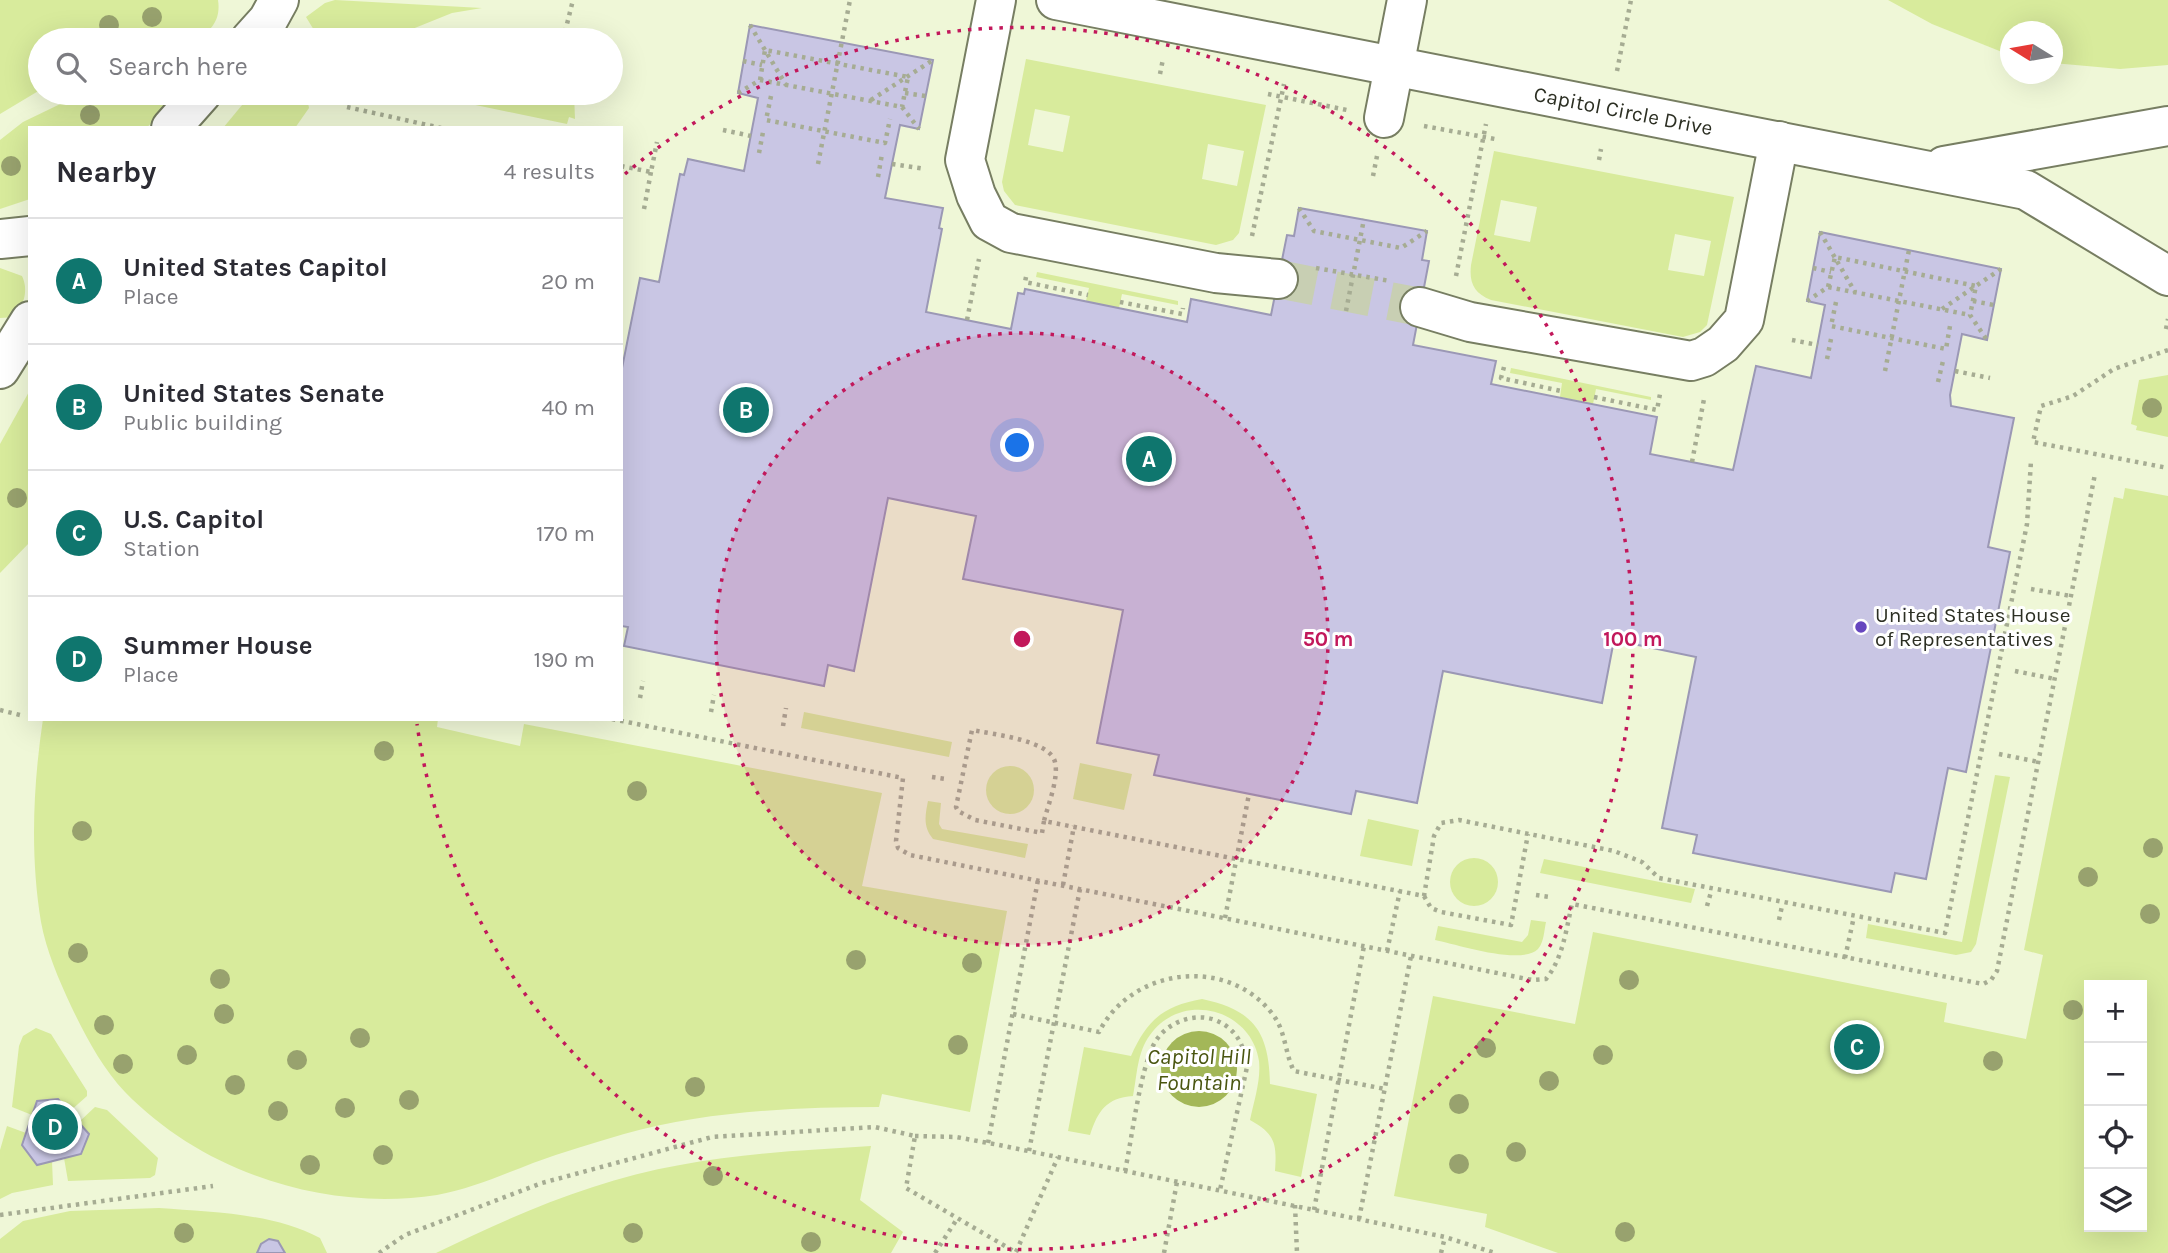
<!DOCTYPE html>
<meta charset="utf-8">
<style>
:root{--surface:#fff;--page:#f2f2f3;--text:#2b2b33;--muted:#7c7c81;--line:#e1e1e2;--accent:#0f766e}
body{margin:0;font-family:Karla,sans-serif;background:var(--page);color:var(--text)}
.controls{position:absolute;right:21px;bottom:21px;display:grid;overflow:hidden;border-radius:0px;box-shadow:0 7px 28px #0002}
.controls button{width:63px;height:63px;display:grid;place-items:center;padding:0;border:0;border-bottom:2px solid var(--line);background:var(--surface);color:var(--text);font:35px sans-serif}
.compass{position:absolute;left:2000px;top:21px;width:63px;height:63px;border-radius:50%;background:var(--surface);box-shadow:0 7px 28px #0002;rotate:281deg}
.you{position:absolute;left:1018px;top:446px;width:24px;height:24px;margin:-18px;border:5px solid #fff;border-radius:50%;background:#1a73e8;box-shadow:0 0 0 10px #1a73e833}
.badge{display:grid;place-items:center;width:46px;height:46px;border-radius:50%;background:var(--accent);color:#fff;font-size:23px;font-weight:700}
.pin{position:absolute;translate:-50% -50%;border:4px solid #fff;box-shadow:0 2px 7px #0006}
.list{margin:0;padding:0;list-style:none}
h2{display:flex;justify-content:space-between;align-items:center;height:91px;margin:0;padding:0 28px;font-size:30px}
h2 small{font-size:23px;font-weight:400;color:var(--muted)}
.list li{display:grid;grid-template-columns:46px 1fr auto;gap:21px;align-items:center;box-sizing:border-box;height:126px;padding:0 28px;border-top:2px solid var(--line)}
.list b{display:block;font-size:26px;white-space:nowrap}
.list p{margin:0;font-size:23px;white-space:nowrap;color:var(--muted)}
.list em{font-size:23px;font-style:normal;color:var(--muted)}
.icon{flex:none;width:38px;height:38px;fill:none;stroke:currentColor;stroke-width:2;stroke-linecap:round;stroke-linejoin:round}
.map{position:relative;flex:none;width:2168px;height:1253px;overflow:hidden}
.search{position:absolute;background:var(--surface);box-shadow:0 7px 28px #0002;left:28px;top:28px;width:595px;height:77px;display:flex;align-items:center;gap:18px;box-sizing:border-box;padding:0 24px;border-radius:38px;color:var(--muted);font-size:26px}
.panel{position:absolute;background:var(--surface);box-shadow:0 7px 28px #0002;left:28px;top:126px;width:595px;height:595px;border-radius:0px}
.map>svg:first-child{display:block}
.green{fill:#d8eb9c;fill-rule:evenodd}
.water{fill:#a3b758}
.building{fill:#c9c6e4;stroke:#9b98b5;stroke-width:2}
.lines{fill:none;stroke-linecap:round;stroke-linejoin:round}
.minor-tunnel{stroke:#c8cfb3;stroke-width:38;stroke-dasharray:38 19;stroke-linecap:butt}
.minor-casing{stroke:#777e62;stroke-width:42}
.path{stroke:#a6ac93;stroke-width:4.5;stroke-dasharray:3.5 5;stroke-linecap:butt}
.minor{stroke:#fff;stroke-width:38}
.tree{fill:#98a26e}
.ring{fill:none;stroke:#c2185b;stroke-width:3.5;stroke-dasharray:3.5 7}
.poi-dot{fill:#6646bf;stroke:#fff;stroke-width:2.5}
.labels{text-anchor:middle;stroke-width:6;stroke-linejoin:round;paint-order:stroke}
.street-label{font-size:21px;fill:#2c2f23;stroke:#fff}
.poi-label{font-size:21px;fill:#2c2f23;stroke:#fff;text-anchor:start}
.water-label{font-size:23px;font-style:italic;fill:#4a5610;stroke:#fff}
.centre{fill:#c2185b;stroke:#fff;stroke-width:3.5}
.ring-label{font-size:21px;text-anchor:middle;font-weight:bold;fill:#c2185b;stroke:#fff;stroke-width:6;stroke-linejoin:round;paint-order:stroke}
</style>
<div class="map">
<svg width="2168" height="1253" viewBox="0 0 2168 1253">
<rect width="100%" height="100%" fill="#eff7d7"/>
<g class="green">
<path d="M0 0H218C221 19 212 31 195 40H40V90L0 114Z"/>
<path d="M335 0 482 8 452 13 385 40H320L306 17 325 3Z"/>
<path d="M1888 0H2168V65L2120 69 2053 63 2052 32H2010V54H2007L1932 24Z"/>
<path d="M1026 59 1266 105 1239 233 1233 240 1216 245 1015 205 1004 191 1002 182ZM1035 109 1070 116 1063 152 1028 145ZM1208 144 1244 151 1237 186 1202 179Z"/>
<path d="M83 93H185L146 128H30V199L0 209V140L23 122Z"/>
<path d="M252 93H306L309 108 295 128H223Z"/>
<path d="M418 93H574L575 119 569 117 567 124Z"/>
<path d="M1494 151 1734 197 1707 325 1700 332 1683 337 1491 300C1474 293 1469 283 1471 265ZM1501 200 1537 207 1530 242 1494 235ZM1675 234 1711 241 1704 276 1668 270Z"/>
<path d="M0 268 22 276C29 291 23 303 17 317L0 318Z"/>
<path d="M1037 272 1178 301V305L1122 294 1119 308 1086 301 1089 288 1036 277Z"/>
<path d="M1511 368 1651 397V400L1596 389 1593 404 1560 397 1562 383 1510 373Z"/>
<path d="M2168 375V437L2136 430 2137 426 2131 424 2139 380Z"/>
<path d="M30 390V542L0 573V444Z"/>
<path d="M2125 488 2168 496V1253H1558L1485 1227 1487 1214 1394 1196 1433 996 1575 1024 1593 932 1947 1003 1944 1022 2026 1039 2043 955 2024 950 2114 497 2123 499ZM2089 985H2142V1227H2089Z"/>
<path d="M804 712 952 742 949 757 801 728Z"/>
<path d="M43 719H438L437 727 520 746 524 724 882 793 862 886 1007 911 970 1112 882 1094 879 1107C795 1107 706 1111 624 1134 594 1143 563 1152 533 1163 502 1175 470 1189 437 1195 325 1212 204 1173 125 1092 102 1068 85 1035 71 1006 59 980 46 950 41 922 30 855 33 786 43 719Z"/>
<path d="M1080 763 1132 774 1124 810 1073 799Z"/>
<circle cx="1010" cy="790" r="24"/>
<path d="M1995 775 2010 777 1976 944 1971 952 1956 955 1866 938 1868 924 1962 942Z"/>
<path d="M928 801 941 803 939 824 942 829 1028 844 1025 858 933 839C923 827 925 816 928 801Z"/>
<path d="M1368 819 1419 830 1412 866 1360 856Z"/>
<circle cx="1474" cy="882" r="24"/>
<path d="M1544 859 1695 889 1691 903 1540 873Z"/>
<path d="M1531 920 1546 922C1544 931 1544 942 1538 949 1521 966 1456 944 1435 940L1438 926 1522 942 1528 935Z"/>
<path d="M1202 999C1254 1010 1269 1032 1270 1084L1317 1094 1301 1177 1275 1171C1277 1143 1275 1134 1250 1120 1254 1101 1261 1080 1259 1061 1251 1008 1181 991 1150 1035 1137 1052 1137 1076 1133 1096 1106 1098 1098 1111 1090 1135L1068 1131 1084 1047 1131 1056C1147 1020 1163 1006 1202 999Z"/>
<path d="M36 1028 51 1034 87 1091V1096L69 1112 79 1122 95 1107 107 1110 158 1158 155 1175 150 1178 68 1181 64 1158 52 1161 53 1185 12 1193 0 1199V1150L7 1126 26 1133 32 1115 12 1107 19 1046 23 1036Z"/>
<path d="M871 1146 860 1200 903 1232 891 1253H436C514 1215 594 1180 680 1165 744 1153 807 1150 871 1146Z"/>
<path d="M159 1208C212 1212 273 1213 320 1238L327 1253H0V1239L23 1221 70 1211Z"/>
</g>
<circle class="water" cx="1199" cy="1069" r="38"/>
<g class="building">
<path d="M750 25 933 60 919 129 900 125 885 198 943 208 939 228 942 229 926 312 1011 329 1018 293 1024 294 1025 289 1187 322 1191 299 1271 315 1287 235 1294 236 1299 208 1427 231 1422 260 1429 261 1413 345 1496 361 1491 384 1657 417 1650 454 1733 470 1756 366 1811 378 1825 305 1807 301 1820 232 2001 269 1987 340 1962 334 1950 395 1951 406 2014 418 1988 547 2010 552 1966 772 1948 768 1926 879 1895 873 1891 892 1693 853 1697 835 1662 828 1696 657 1614 640 1602 703 1443 671 1417 803 1356 791 1351 814 1154 775 1159 755 1097 743 1123 610 963 579 976 516 888 498 854 671 828 665 824 686 624 646 628 627 621 626V373L640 278 659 282 680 174 684 175 688 159 744 171 758 98 738 93Z"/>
<path d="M58 1099 89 1134 81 1154 37 1165 22 1145 26 1133 37 1101Z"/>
<path d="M269 1239 278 1241 285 1253H257L261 1244Z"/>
</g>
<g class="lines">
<path class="minor-tunnel" d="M1278 279 1420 307"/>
<defs>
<g id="minor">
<path d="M996 0 965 160 976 195 989 221 1011 233 1216 273 1278 279"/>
<path id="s1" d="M1056 0 2026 190 2168 276"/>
<path d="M250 40 268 20 279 0"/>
<path d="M1384 118 1407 0"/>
<path d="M171 128 202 93"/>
<path d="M1944 166 2168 126"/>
<path d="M0 239 30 236"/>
<path d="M1420 307 1470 322 1691 361 1704 357 1723 344 1744 320 1779 141"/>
<path d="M0 369 30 321"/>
</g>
</defs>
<use href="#minor" class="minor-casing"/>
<g class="path">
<path d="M750 25 786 85"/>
<path d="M563 40 573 0"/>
<path d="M743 61 762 65"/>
<path d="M1617 71 1631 0"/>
<path d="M1160 74 1163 59"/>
<path d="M760 80 765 50 908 77 902 107"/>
<path d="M738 93 760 80 902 107 919 129"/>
<path d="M905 93 926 96"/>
<path d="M1268 94 1347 110"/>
<path d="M771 96 766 120 885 143 890 119"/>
<path d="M871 100 933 60"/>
<path d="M347 107 441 128"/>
<path d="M1424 126 1495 139"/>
<path d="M723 130 751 136"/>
<path d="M759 153 763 132"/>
<path d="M1599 160 1601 149"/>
<path d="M818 164 850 0"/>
<path d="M892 164 925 169"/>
<path d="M621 166 651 172 657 142"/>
<path d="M1373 176 1377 156"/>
<path d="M878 177 882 154"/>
<path d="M1299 208 1314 231 1401 248 1427 231"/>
<path d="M644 209 651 172"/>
<path d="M1820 232 1855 292"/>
<path d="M1252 236 1284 84"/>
<path d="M1316 268 1390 281"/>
<path d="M1813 268 1831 272"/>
<path d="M1456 276 1486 124"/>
<path d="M1026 277 1025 282 1088 295"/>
<path d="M1828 287 1835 257 1976 286 1970 315 1987 340"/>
<path d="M1807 301 1828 287 1970 315"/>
<path d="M1973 301 1994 305"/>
<path d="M1120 302 1182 314 1183 308"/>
<path d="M1836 302 1831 326 1946 349 1950 326"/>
<path d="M1942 309 2001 269"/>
<path d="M1346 311 1364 219"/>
<path d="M967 320 979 259"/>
<path d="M2166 329 2168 319"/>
<path d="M1792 340 1818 345"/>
<path d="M2168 350 2114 369 2073 396 2041 406 2033 442 2168 468"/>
<path d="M1827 359 1831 339"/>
<path d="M1504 367 1501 378 1561 391"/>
<path d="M1885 371 1909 250"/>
<path d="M1955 371 1990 378"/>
<path d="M1938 382 1943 361"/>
<path d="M1594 397 1657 410 1660 394"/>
<path d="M1692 462 1704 399"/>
<path d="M2031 589 2071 596"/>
<path d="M2015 671 2055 679"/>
<path d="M640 698 643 681"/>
<path d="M0 710 20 715"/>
<path d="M711 712 714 695"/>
<path d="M612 719 903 778 896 841 898 848 910 855 1532 980 1546 979C1563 958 1566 930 1572 904L1983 984 1991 980 1997 971 2095 474"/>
<path d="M783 726 786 708"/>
<path d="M1999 754 2039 762"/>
<path d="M932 777 946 779"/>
<path d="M1044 821 1042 833 975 820 958 811 956 807 972 730C991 734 1050 740 1055 762 1059 778 1048 805 1044 821L1424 896 1434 836 1441 823 1459 820 1614 851 1642 862 1659 878 1945 933 2027 524 2031 461"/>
<path d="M1063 885 1074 826"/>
<path d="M1536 895 1550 897"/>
<path d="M1424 896 1431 908 1441 912 1511 925 1528 834"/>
<path d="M1707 906 1711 892"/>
<path d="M1225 918 1249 794"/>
<path d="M1779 920 1782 906"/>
<path d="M1387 951 1400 891"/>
<path d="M1845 958 1853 921"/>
<path d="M1013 1014 1099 1032C1132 967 1229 955 1274 1016 1286 1033 1285 1054 1294 1071L1385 1089"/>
<path d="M915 1136 956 1137 999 1145 1445 1237 1495 1253"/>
<path d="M988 1143 1038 880"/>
<path d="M1029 1151 1080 889"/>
<path d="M1125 1171C1132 1138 1140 1070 1154 1044 1165 1023 1193 1012 1215 1020 1236 1028 1245 1046 1247 1067L1220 1190"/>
<path d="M1295 1205 1297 1253"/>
<path d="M1314 1210 1364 946"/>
<path d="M0 1215 213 1186"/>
<path d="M1359 1219 1411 956"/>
<path d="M1016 1252 1058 1157"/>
<path d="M379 1253 405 1235 542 1183 712 1137 875 1127 915 1136 906 1188 1017 1253"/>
<path d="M935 1253 957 1219"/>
<path d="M1164 1253 1177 1182"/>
<path d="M1441 1253 1445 1237"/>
</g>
<use href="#minor" class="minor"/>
</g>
<g class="tree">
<circle cx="152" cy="17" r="10"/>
<circle cx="109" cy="25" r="10"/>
<circle cx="90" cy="115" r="10"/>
<circle cx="11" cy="166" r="10"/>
<circle cx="2152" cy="408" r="10"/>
<circle cx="17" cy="498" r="10"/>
<circle cx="384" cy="751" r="10"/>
<circle cx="637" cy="791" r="10"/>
<circle cx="82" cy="831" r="10"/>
<circle cx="2153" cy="848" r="10"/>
<circle cx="2088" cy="877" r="10"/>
<circle cx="2150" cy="914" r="10"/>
<circle cx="78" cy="953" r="10"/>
<circle cx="856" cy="960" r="10"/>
<circle cx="972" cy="963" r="10"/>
<circle cx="220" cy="979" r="10"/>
<circle cx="1629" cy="980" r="10"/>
<circle cx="2073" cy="1010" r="10"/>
<circle cx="224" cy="1014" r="10"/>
<circle cx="104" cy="1025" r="10"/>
<circle cx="360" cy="1038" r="10"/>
<circle cx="958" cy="1045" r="10"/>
<circle cx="1486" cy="1048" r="10"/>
<circle cx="187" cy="1055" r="10"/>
<circle cx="1603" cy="1055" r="10"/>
<circle cx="297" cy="1060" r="10"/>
<circle cx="1993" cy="1061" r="10"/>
<circle cx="123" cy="1064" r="10"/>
<circle cx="1549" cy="1081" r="10"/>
<circle cx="235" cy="1085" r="10"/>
<circle cx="695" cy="1087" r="10"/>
<circle cx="409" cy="1100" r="10"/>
<circle cx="1459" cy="1104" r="10"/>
<circle cx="345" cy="1108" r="10"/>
<circle cx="278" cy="1111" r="10"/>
<circle cx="1516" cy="1152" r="10"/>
<circle cx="383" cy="1155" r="10"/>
<circle cx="1459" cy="1164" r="10"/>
<circle cx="310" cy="1165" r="10"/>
<circle cx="713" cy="1176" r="10"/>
<circle cx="1625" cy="1232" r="10"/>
<circle cx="184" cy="1233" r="10"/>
<circle cx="633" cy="1233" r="10"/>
<circle cx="811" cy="1242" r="10"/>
</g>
<circle cx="1022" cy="639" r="306" fill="#c2185b" fill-opacity=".12"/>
<g class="ring">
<circle cx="1022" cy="639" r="306"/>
<path d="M625 174A611 611 0 1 1 417 724"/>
</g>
<circle class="poi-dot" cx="1861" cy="627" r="7"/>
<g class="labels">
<g class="street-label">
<text dy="7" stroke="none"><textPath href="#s1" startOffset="578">Capitol Circle Drive</textPath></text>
</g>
<g class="poi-label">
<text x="1875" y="622">United States House<tspan x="1875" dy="24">of Representatives</tspan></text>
</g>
<g class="water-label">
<text x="1199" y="1064">Capitol Hill<tspan x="1199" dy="26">Fountain</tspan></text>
</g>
</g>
<circle cx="1022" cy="639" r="10" class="centre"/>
<g class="ring-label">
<text x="1328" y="646">50 m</text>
<text x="1633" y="646">100 m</text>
</g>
</svg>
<div class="controls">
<button>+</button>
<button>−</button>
<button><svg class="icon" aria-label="locate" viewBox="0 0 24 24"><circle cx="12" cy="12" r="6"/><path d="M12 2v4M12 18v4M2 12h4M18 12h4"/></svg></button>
<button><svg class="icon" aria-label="layers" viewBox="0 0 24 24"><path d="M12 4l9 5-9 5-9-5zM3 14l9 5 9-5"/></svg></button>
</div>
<svg class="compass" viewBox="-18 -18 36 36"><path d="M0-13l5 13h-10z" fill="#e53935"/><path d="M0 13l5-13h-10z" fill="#7c7c81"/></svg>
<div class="you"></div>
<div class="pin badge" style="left:1149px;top:459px">A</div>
<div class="pin badge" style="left:746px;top:410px">B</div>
<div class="pin badge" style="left:1857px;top:1047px">C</div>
<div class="pin badge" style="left:55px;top:1127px">D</div>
<div class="search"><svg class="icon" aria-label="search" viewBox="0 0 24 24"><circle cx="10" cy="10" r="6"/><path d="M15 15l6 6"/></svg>Search here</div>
<section class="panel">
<h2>Nearby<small>4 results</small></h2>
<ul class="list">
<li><span class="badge">A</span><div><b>United States Capitol</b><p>Place</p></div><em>20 m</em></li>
<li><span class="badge">B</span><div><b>United States Senate</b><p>Public building</p></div><em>40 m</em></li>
<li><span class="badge">C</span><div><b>U.S. Capitol</b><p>Station</p></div><em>170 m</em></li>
<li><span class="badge">D</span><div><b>Summer House</b><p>Place</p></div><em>190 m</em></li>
</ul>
</section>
</div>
